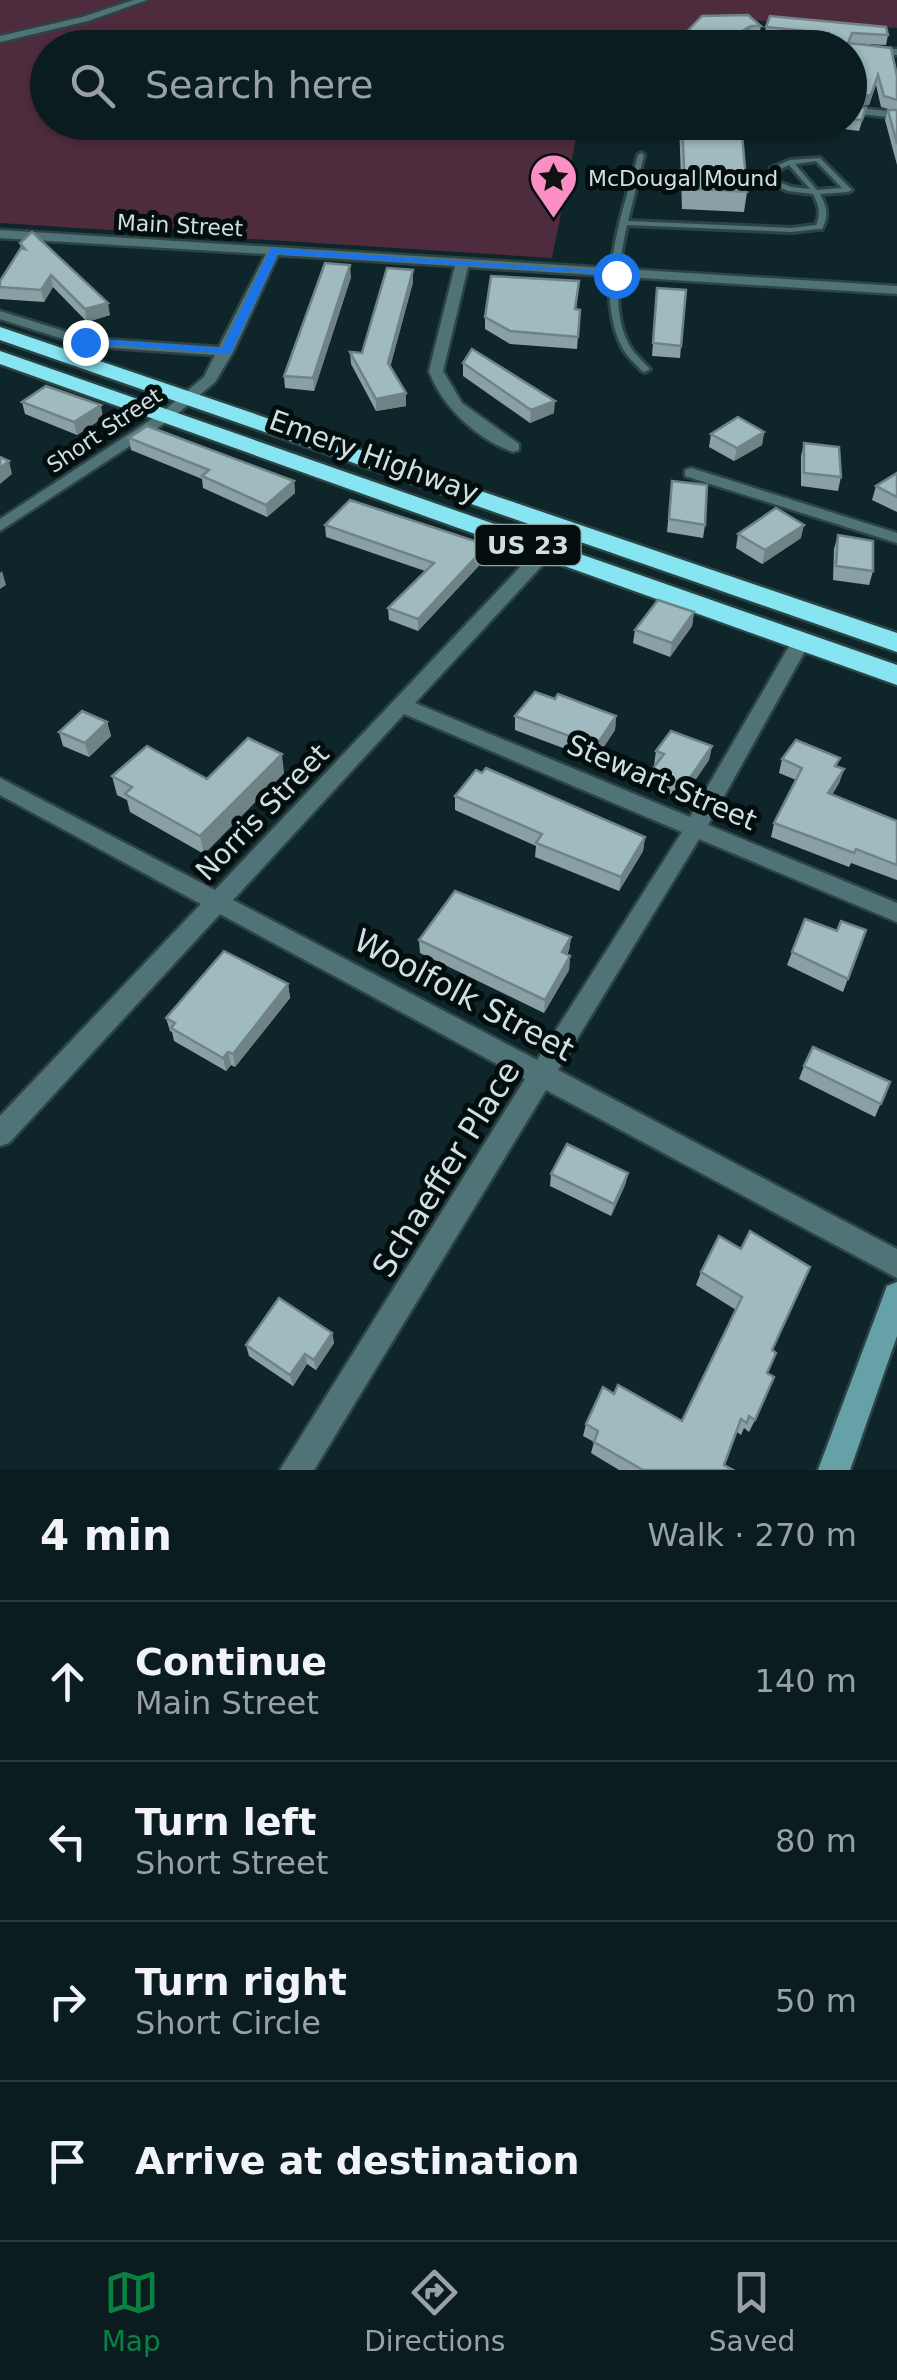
<!DOCTYPE html>
<meta charset="utf-8">
<style>
:root{--surface:#0a1c20;--page:#18292d;--text:#f1f3f6;--muted:#99a1a5;--line:#2a3a3e;--accent:#0b8043}
body{margin:0;font-family:"DejaVu Sans",sans-serif;background:var(--page);color:var(--text)}
.stop{position:absolute;width:30px;height:30px;margin:-22px;border:8px solid #1a73e8;border-radius:50%;background:#fff}
.stop.end{background:#1a73e8;border-color:#fff;box-shadow:0 2px 10px #0008}
.list{margin:0;padding:0;list-style:none}
h2{display:flex;justify-content:space-between;align-items:center;height:130px;margin:0;padding:0 40px;font-size:42px}
h2 small{font-size:32px;font-weight:400;color:var(--muted)}
.list li{display:grid;grid-template-columns:65px 1fr auto;gap:30px;align-items:center;box-sizing:border-box;height:160px;padding:0 40px;border-top:2px solid var(--line)}
.list b{display:block;font-size:38px;white-space:nowrap}
.list p{margin:0;font-size:32px;white-space:nowrap;color:var(--muted)}
.list em{font-size:32px;font-style:normal;color:var(--muted)}
.icon{flex:none;width:55px;height:55px;fill:none;stroke:currentColor;stroke-width:2;stroke-linecap:round;stroke-linejoin:round}
.map{position:relative;flex:none;width:897px;height:1470px;overflow:hidden}
.search{position:absolute;background:var(--surface);box-shadow:0 2px 8px #0004;left:30px;right:30px;top:30px;height:110px;display:flex;align-items:center;gap:25px;box-sizing:border-box;padding:0 35px;border-radius:55px;color:var(--muted);font-size:38px}
.sheet{height:770px;background:var(--surface)}
nav{display:flex;justify-content:space-around;align-items:center;box-sizing:border-box;height:140px;border-top:2px solid var(--line);background:var(--surface);font-size:28px;color:var(--muted)}
nav a{display:grid;justify-items:center;gap:5px}
nav .on{color:var(--accent)}
.map>svg:first-child{display:block}
.green{fill:#4f2c3d}
.lines{fill:none;stroke-linecap:round;stroke-linejoin:round}
.lane-casing{stroke:#2d4447;stroke-width:6}
.street-casing{stroke:#2d4447;stroke-width:5}
.secondary-casing{stroke:#2d4447;stroke-width:5}
.highway-casing{stroke:#2d4447;stroke-width:5}
.lane{fill:#4f7377;fill-rule:evenodd}
.street{fill:#4f7377;fill-rule:evenodd}
.secondary{fill:#66a1a8;fill-rule:evenodd}
.highway{fill:#86e5f1;fill-rule:evenodd}
.wall{fill:#89a1a4}
.shaded-wall{fill:#6f8386}
.building{fill:#9fbbbf;stroke:#6f8386;stroke-width:2.5}
.route{fill:#1a73e8}
.labels{text-anchor:middle;stroke-width:10;stroke-linejoin:round;paint-order:stroke}
.far-poi-label{font-size:22px;fill:#d1dfe1;stroke:#050e0f;text-anchor:start}
.far-street-label{font-size:22px;fill:#d1dfe1;stroke:#050e0f}
.shield{fill:#050e0f;stroke:#94a0a2;stroke-width:2.5}
.shield-label{font-size:25px;font-weight:bold;fill:#d1dfe1}
.street-label{font-size:28px;fill:#d1dfe1;stroke:#050e0f}
.near-street-label{font-size:32px;fill:#d1dfe1;stroke:#050e0f}
</style>
<div class="map">
<svg width="897" height="1470" viewBox="0 0 897 1470">
<rect width="100%" height="100%" fill="#0e262a"/>
<path class="green" d="M0 0H897V28L706 18 663 48H48V122L579 123 552 258 0 223Z"/>
<g class="lines">
<defs>
<path id="lane" d="M641 153 644 155 628 221 791 228 816 225C821 214 819 205 813 194L788 191 768 182 771 168 790 160 820 158 852 190 848 192 820 194C827 207 829 216 822 229H819L791 232 627 225C619 263 609 317 633 351 638 357 644 363 650 369L645 372 642 371C635 363 626 356 622 347 593 291 623 212 638 155ZM816 161 842 188 817 190 795 164ZM789 165 810 189 792 187 776 181 777 171Z"/>
<g id="street">
<path d="M134 0H147L88 21 0 42V36L82 17Z"/>
<path d="M850 47 897 49V55L850 53Z"/>
<path d="M850 107 897 112V118L850 113Z"/>
<path d="M0 230 897 286V294L468 267 443 371 462 403 519 444V450L513 452C477 439 442 407 429 371L455 266 278 255 233 352 215 382 171 419 0 531V519L161 413 204 377 215 355 85 346 0 319V311L86 338 219 347 266 254 0 238Z"/>
<path d="M691 468 897 533V543L685 476V470Z"/>
<path d="M566 524 574 529 572 533 415 703 690 817 794 638H808L810 642 708 825 897 903V922L699 839 558 1070 897 1249V1278L546 1090 314 1470H280L525 1079 220 914 9 1143 0 1146V1116L201 904 0 795V778L215 890 560 525ZM404 714 682 832 537 1060 233 900Z"/>
</g>
<path id="secondary" d="M897 1282V1336L850 1470H818L887 1286Z"/>
<g id="highway">
<path d="M0 327 897 633V652L0 340Z"/>
<path d="M0 351 897 665V685L0 364Z"/>
</g>
</defs>
<use href="#lane" class="lane-casing"/>
<use href="#street" class="street-casing"/>
<use href="#secondary" class="secondary-casing"/>
<use href="#highway" class="highway-casing"/>
<use href="#lane" class="lane"/>
<use href="#street" class="street"/>
<use href="#secondary" class="secondary"/>
<use href="#highway" class="highway"/>
</g>
<g class="wall">
<path d="M702 16 761 26 759 36H749L739 42 800 41 764 37 766 27 888 35 886 45 850 43 897 76V165L885 120 888 110H893L881 107 876 85 869 105 857 106 866 108 859 131 820 126V122H850V48H677L678 41Z"/>
<path d="M679 122H741L747 192 744 212 682 209Z"/>
<path d="M20 243 110 315 87 322 53 287 44 302 0 299V281L21 248Z"/>
<path d="M413 270V282L390 367 406 406 376 411 351 364 350 352 362 353Z"/>
<path d="M351 277 314 391 285 388 284 376Z"/>
<path d="M579 281 576 309 580 310 577 349 510 344 485 329V317Z"/>
<path d="M657 288 681 346 680 358 652 356Z"/>
<path d="M463 363 554 413 530 423 463 376Z"/>
<path d="M22 402 103 418 77 435 25 414Z"/>
<path d="M764 432 762 445 734 461 709 447 711 434Z"/>
<path d="M129 438 294 481 295 493 267 517 203 488 202 479 131 450Z"/>
<path d="M804 443 841 477 838 491 801 486V456Z"/>
<path d="M897 473V512L872 500 876 486Z"/>
<path d="M672 481 705 525 703 538 667 532Z"/>
<path d="M325 525 487 545V557L418 631 389 620 388 608 425 571 326 537Z"/>
<path d="M738 534 801 538 762 564 736 548Z"/>
<path d="M838 535 873 571 869 585 833 580 834 549Z"/>
<path d="M694 612 692 626 670 657 633 643 635 630Z"/>
<path d="M555 699 616 716 615 730 595 760 515 730V716Z"/>
<path d="M107 722 111 736 89 757 63 746 59 732Z"/>
<path d="M712 746 709 760 682 799 649 785 651 771 656 765H654L656 751Z"/>
<path d="M782 759 838 767 844 769 839 783 832 795 897 821V880L851 863 849 867 771 837 774 823 796 780 779 773Z"/>
<path d="M284 773 204 854 130 812 127 800 117 795 112 776 207 779Z"/>
<path d="M482 773 645 837 643 851 619 891 535 857 536 846 455 810V796Z"/>
<path d="M866 930 843 992 787 965 792 952Z"/>
<path d="M571 937 569 950 567 955 570 956 569 970 544 1013 420 953 419 940Z"/>
<path d="M288 984 290 998 235 1067 231 1065 226 1071 174 1041 172 1032 170 1031 166 1018Z"/>
<path d="M804 1066 890 1082 875 1117 799 1079Z"/>
<path d="M628 1173 625 1185 611 1216 550 1186 551 1174Z"/>
<path d="M719 1236 772 1350 755 1420 749 1432 744 1428 741 1435 737 1432 724 1465 733 1470H619L591 1453 594 1442 583 1436 586 1424 614 1394 682 1421 736 1310 696 1285 701 1272Z"/>
<path d="M332 1333 334 1343 316 1370 307 1364 293 1386 249 1356 246 1345Z"/>
</g>
<g class="shaded-wall">
<path d="M751 26 749 36 734 45 735 35Z"/>
<path d="M878 75 869 105 850 107V96Z"/>
<path d="M350 265 351 277 314 391 313 378Z"/>
<path d="M413 270V282L388 375V363Z"/>
<path d="M51 275 53 287 44 302 41 290Z"/>
<path d="M108 303 110 315 87 322 85 309Z"/>
<path d="M406 393V406L376 411V399Z"/>
<path d="M555 401 554 413 530 423 531 410Z"/>
<path d="M101 405 103 418 77 435 74 422Z"/>
<path d="M764 432 762 445 734 461 737 448Z"/>
<path d="M9 461 12 474 0 484V468Z"/>
<path d="M294 481 295 493 267 517 266 505Z"/>
<path d="M804 525 801 538 762 564 765 550Z"/>
<path d="M487 545V557L418 631V619Z"/>
<path d="M2 571 6 585 0 589V573Z"/>
<path d="M694 612 692 626 670 657 672 643Z"/>
<path d="M616 716 615 730 595 760 596 746Z"/>
<path d="M107 722 111 736 89 757 85 743Z"/>
<path d="M712 746 709 760 682 799 685 785Z"/>
<path d="M282 754 284 773 204 854 200 836Z"/>
<path d="M844 769 839 783 824 807 828 793Z"/>
<path d="M645 837 643 851 619 891 621 877Z"/>
<path d="M571 937 569 950 560 966 562 952Z"/>
<path d="M570 956 569 970 544 1013 545 1000Z"/>
<path d="M288 984 290 998 235 1067 233 1054Z"/>
<path d="M228 1052 231 1065 226 1071 223 1058Z"/>
<path d="M628 1173 625 1185 611 1216 614 1204Z"/>
<path d="M332 1333 334 1343 316 1370 314 1360Z"/>
<path d="M305 1354 307 1364 293 1386 290 1375Z"/>
</g>
<g class="building">
<path d="M748 15 761 26H751L735 35 737 42 813 41 806 31 766 27 770 16 886 27 888 35 852 33 848 43 891 48 897 76V100L884 96 878 75 871 95 850 96V48H691L678 41 702 16Z"/>
<path d="M850 105 866 108 862 120 850 119Z"/>
<path d="M888 110H897V144Z"/>
<path d="M682 122H741L747 192 685 188Z"/>
<path d="M32 232 108 303 85 309 51 275 41 290 0 287V281L21 248 25 249 20 243Z"/>
<path d="M325 263 350 265 313 378 284 376Z"/>
<path d="M387 268 413 270 388 363 406 393 376 399 350 352 362 353Z"/>
<path d="M491 276 579 281 575 309 580 310 578 337 510 331 485 317Z"/>
<path d="M657 288 686 290 681 346 653 343Z"/>
<path d="M472 349 555 401 531 410 463 363Z"/>
<path d="M46 386 101 405 74 422 22 402Z"/>
<path d="M738 417 764 432 737 448 711 434Z"/>
<path d="M147 426 294 481 266 505 202 476 209 470 129 438Z"/>
<path d="M804 443 839 447 841 477 804 473Z"/>
<path d="M0 457 9 461 0 468Z"/>
<path d="M897 473V497L876 486Z"/>
<path d="M672 481 707 485 705 525 669 519Z"/>
<path d="M350 500 487 545 418 619 388 608 434 563 325 525Z"/>
<path d="M776 508 804 525 765 550 738 534Z"/>
<path d="M838 535 873 541V571L836 566Z"/>
<path d="M658 600 694 612 672 643 635 630Z"/>
<path d="M535 692 555 699 558 694 616 716 596 746 515 716Z"/>
<path d="M82 711 107 722 85 743 59 732Z"/>
<path d="M671 731 712 746 685 785 651 771 664 754 656 751Z"/>
<path d="M248 738 282 754 200 836 125 794 132 787 112 776 147 746 207 779Z"/>
<path d="M796 740 840 758 835 766 844 769 828 793 897 821V865L856 849 854 853 774 823 802 768 782 759Z"/>
<path d="M486 768 645 837 621 877 536 843 542 834 455 796 476 770 482 773Z"/>
<path d="M455 891 571 937 562 952 570 956 545 1000 419 940Z"/>
<path d="M805 919 837 931 841 921 866 930 848 979 792 952Z"/>
<path d="M224 951 288 984 233 1054 228 1052 223 1058 171 1028 175 1023 166 1018Z"/>
<path d="M813 1047 890 1082 881 1104 804 1066Z"/>
<path d="M567 1144 628 1173 614 1204 551 1174Z"/>
<path d="M750 1231 810 1267 772 1350 776 1353 767 1373 774 1377 755 1420 749 1416 747 1423 741 1419 724 1465 733 1470H643L594 1442 598 1431 586 1424 603 1387 614 1394 618 1385 682 1421 742 1297 701 1272 719 1236 741 1249Z"/>
<path d="M279 1298 332 1333 314 1360 305 1354 290 1375 246 1345Z"/>
</g>
<path class="route" d="M271 248 616 272 621 275 278 254 230 354 79 342 85 338 222 348Z"/>
<defs>
<symbol id="sight-pin" viewBox="-11 -11 22 30"><path d="M0 17L-7.5 6A9.5 9.5 0 1 1 7.5 6Z" fill="#fb8fc5" stroke="#050e0f"/><path d="M0-6L1.8-2.2L6-1.7L2.9 1.2L3.7 5.4L0 3.3L-3.7 5.4L-2.9 1.2L-6-1.7L-1.8-2.2Z" fill="#111"/></symbol>
</defs>
<g fill-rule="evenodd">
<use href="#sight-pin" x="526" y="150" width="55" height="75"/>
</g>
<g class="labels">
<g class="far-poi-label">
<text x="588" y="186">McDougal Mound</text>
</g>
<g class="far-street-label">
<text transform="translate(180 225) rotate(3)" y="8">Main Street</text>
<text transform="translate(104 430) rotate(-34)" y="8">Short Street</text>
</g>
<rect class="shield" x="475.5" y="525" width="105" height="40" rx="8"/>
<g class="shield-label">
<text x="528" y="554">US 23</text>
</g>
<g class="street-label">
<text transform="translate(374 456) rotate(20)" y="10">Emery Highway</text>
<text transform="translate(662 782) rotate(23)" y="10">Stewart Street</text>
<text transform="translate(262 812) rotate(-46)" y="10">Norris Street</text>
</g>
<g class="near-street-label">
<text transform="translate(464 995) rotate(28)" y="11">Woolfolk Street</text>
<text transform="translate(446 1169) rotate(-58)" y="11">Schaeffer Place</text>
</g>
</g>
</svg>
<div class="stop" style="left:616px;top:275px"></div>
<div class="stop end" style="left:85px;top:342px"></div>
<div class="search"><svg class="icon" aria-label="search" viewBox="0 0 24 24"><circle cx="10" cy="10" r="6"/><path d="M15 15l6 6"/></svg>Search here</div>
</div>
<section class="sheet">
<h2>4 min<small>Walk · 270 m</small></h2>
<ul class="list">
<li><svg class="icon" aria-label="ahead" viewBox="0 0 24 24"><path d="M12 20V5M6 11l6-6 6 6"/></svg><div><b>Continue</b><p>Main Street</p></div><em>140 m</em></li>
<li><svg class="icon" aria-label="left" viewBox="0 0 24 24"><path d="M17 20v-9H6M10 6l-5 5 5 5"/></svg><div><b>Turn left</b><p>Short Street</p></div><em>80 m</em></li>
<li><svg class="icon" aria-label="right" viewBox="0 0 24 24"><path d="M7 20v-9h11M14 6l5 5-5 5"/></svg><div><b>Turn right</b><p>Short Circle</p></div><em>50 m</em></li>
<li><svg class="icon" aria-label="arrive" viewBox="0 0 24 24"><path d="M6 21V4h12l-3 4 3 4H6"/></svg><div><b>Arrive at destination</b></div></li>
</ul>
</section>
<nav>
<a class="on"><svg class="icon" aria-label="map" viewBox="0 0 24 24"><path d="M3 6l6-2 6 2 6-2v14l-6 2-6-2-6 2zM9 4v14M15 6v14"/></svg>Map</a>
<a><svg class="icon" aria-label="directions" viewBox="0 0 24 24"><path d="M12 3l9 9-9 9-9-9zM9 14v-3h6M13 9l2 2-2 2"/></svg>Directions</a>
<a><svg class="icon" aria-label="saved" viewBox="0 0 24 24"><path d="M7 4h10v16l-5-4-5 4z"/></svg>Saved</a>
</nav>
